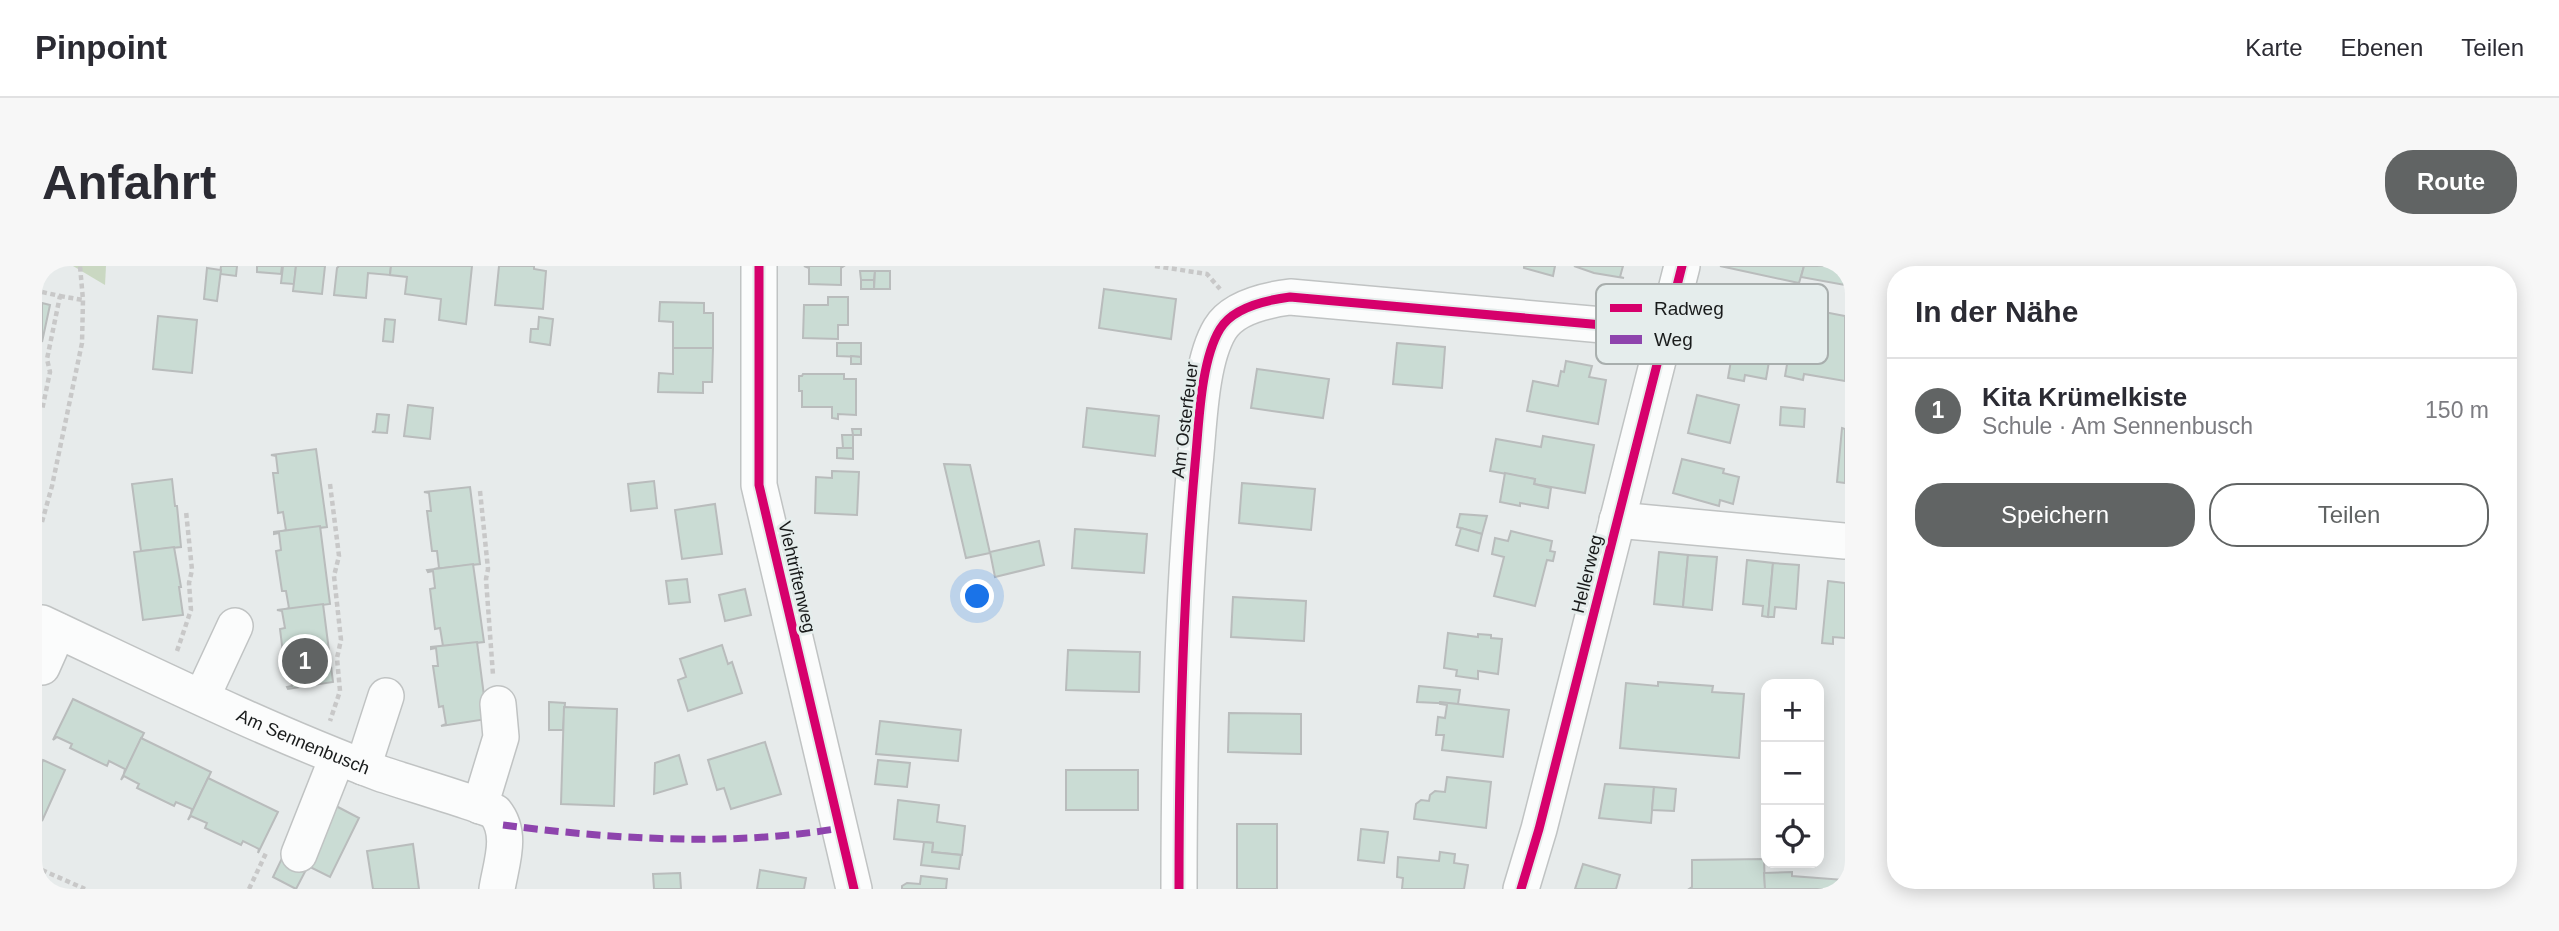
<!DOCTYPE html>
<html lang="de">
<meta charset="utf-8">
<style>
:root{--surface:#fff;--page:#f7f7f7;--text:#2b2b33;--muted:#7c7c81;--line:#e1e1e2;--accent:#616464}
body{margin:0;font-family:Arial,sans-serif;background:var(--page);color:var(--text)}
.controls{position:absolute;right:21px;bottom:21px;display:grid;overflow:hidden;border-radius:14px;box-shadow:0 4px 18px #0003}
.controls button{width:63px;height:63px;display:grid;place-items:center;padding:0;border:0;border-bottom:2px solid var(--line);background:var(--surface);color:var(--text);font:35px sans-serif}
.you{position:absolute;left:936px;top:331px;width:24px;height:24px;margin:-18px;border:5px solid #fff;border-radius:50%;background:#1a73e8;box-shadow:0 0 0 10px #1a73e833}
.badge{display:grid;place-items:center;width:46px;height:46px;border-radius:50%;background:var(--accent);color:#fff;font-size:23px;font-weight:700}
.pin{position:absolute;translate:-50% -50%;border:4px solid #fff;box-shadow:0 2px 7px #0006}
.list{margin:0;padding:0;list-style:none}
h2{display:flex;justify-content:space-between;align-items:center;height:91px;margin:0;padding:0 28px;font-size:30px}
h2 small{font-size:23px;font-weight:400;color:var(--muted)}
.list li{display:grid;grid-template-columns:46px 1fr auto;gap:21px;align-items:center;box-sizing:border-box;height:105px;padding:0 28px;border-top:2px solid var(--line)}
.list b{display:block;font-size:26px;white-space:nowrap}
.list p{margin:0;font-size:23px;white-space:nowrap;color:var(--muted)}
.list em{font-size:23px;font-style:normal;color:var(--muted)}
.actions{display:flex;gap:14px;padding:21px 28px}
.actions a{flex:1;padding:16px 0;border:2px solid var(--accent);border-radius:28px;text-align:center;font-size:24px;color:var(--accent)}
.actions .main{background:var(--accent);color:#fff}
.icon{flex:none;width:38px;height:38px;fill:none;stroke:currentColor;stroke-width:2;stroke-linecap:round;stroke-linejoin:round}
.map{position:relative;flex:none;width:1803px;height:623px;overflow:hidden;border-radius:28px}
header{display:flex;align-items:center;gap:42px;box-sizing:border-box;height:98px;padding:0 35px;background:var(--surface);border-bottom:2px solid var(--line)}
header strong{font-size:33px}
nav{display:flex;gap:38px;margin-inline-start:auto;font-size:24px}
.intro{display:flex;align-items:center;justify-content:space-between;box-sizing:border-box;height:168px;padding:0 42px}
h1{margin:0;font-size:49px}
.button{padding:18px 32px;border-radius:28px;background:var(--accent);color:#fff;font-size:24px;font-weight:700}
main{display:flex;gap:42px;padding:0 42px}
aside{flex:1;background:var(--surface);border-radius:28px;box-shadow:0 4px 18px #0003}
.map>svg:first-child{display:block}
.green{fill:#cad8c2}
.building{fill:#cadcd4;stroke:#b9bcbc;stroke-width:2}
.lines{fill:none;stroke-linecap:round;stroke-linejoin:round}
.minor-casing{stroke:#c0c3c3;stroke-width:38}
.path{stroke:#c8c8c8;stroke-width:4.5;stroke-dasharray:5 3.5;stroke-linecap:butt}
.minor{stroke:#fbfcfc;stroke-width:35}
.quiet{stroke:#8e44ad;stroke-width:7;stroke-dasharray:14 7;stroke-linecap:butt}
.cycleway-casing{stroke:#e5edec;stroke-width:13}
.cycleway{stroke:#d6006c;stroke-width:9}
.labels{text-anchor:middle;stroke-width:6;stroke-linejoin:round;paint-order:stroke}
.street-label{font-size:18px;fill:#191b1b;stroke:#e5edec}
.key{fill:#e5edec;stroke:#a8aead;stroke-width:2}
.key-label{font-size:19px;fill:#191b1b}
</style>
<header>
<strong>Pinpoint</strong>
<nav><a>Karte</a><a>Ebenen</a><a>Teilen</a></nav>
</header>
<div class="intro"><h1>Anfahrt</h1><a class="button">Route</a></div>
<main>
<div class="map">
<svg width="1803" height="623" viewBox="0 0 1803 623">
<rect width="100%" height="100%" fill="#e7ebeb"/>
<path class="green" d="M31 0H64L63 19Z"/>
<g class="building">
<path d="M179 0H195L194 10 178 8Z"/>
<path d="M215 0H240L239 8 215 6Z"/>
<path d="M241 0H254L252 18 239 17Z"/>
<path d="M254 0H283L280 28 251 25Z"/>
<path d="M297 0H349L348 9 326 7 324 32 292 29 295 2Z"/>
<path d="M349 0H430L424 58 397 54 399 33 363 28 365 11 348 9Z"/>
<path d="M457 0H492V3L504 5 501 43 453 39Z"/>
<path d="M762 0H802L799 2V19L767 18V2Z"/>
<path d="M1482 0H1513L1511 10 1482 2Z"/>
<path d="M1532 0H1581L1578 11 1582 12 1552 7Z"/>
<path d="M1678 0H1762L1757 17Z"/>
<path d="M1762 0H1803V19L1759 11Z"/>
<path d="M165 2 179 4 175 35 162 33Z"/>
<path d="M818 5H833L832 14H819Z"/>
<path d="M833 5H848V23H832Z"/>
<rect x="819" y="14" width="13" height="9"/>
<path d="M1062 23 1134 33 1129 73 1057 62Z"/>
<path d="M786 31H806V59H796V73L761 72 762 39H786Z"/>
<path d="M618 36 662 37V47H671V82H631V56L617 55Z"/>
<path d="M0 37 8 39 0 76Z"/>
<path d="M1756 41 1803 50V115L1762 108 1761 114 1743 110 1747 87 1729 84 1724 113 1703 109 1702 115 1686 112 1697 48 1754 58Z"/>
<path d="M116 50 155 54 150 107 111 103Z"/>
<path d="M497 51 511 53 508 79 488 76 489 63H496Z"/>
<path d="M343 53 353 54 351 76 341 75Z"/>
<path d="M795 77H819V91L795 90Z"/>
<path d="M1355 77 1403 81 1400 122 1351 118Z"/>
<path d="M631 82H671L670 116H661V127L616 126 617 107 631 108Z"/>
<path d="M809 90 819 91V98H809Z"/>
<path d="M1524 95 1550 100 1547 111 1564 114 1556 158 1485 145 1491 115 1516 120 1519 105 1522 106Z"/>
<path d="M1215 103 1287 113 1281 152 1209 142Z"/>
<path d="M761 108H802V113H814V149L796 148V153L790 152V141H760V125H757V110H760Z"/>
<path d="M1655 129 1697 139 1688 177 1646 167Z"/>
<path d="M366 139 391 142 388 173 362 170Z"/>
<path d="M1739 141 1763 143 1762 161 1738 159Z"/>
<path d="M1045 142 1117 150 1113 190 1041 181Z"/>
<path d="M335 148 347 149 345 167 330 166 333 165Z"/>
<path d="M1800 162 1803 163V217L1795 216Z"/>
<path d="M810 163H819V169H811Z"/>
<path d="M800 169H811V182H801Z"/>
<path d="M1501 170 1552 179 1543 227 1492 218 1493 213 1448 205 1454 173 1499 181Z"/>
<path d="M795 182H811V193L795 192Z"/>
<path d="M274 183 285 261 239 266 244 264 241 246 236 247 231 207H236L234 190 229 189Z"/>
<path d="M1640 193 1682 203 1681 207 1697 211 1691 238 1678 234 1677 240 1631 227Z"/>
<path d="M902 198 928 199 948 287 924 292Z"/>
<path d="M790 205 817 206 815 249 773 247 774 211 790 212Z"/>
<path d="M1463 207 1493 213 1492 218 1509 222 1506 242 1478 237V240L1458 236Z"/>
<path d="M130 213 133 240H135L139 281 99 285 90 218Z"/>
<path d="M612 215 615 242 589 245 586 218Z"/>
<path d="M1200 217 1273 223 1269 264 1197 257Z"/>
<path d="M428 221 438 298 392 303 397 302 395 285H390L385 245H389L387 227 382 226Z"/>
<path d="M673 238 680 288 640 293 633 244Z"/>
<path d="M1418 248 1445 250 1440 268 1415 261Z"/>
<path d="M278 260 288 338 242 344 247 342 244 325H240L234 285 239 284 237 267 232 268V266Z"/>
<path d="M1419 262 1440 268 1436 285 1414 279Z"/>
<path d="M1033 263 1105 268 1102 307 1030 302Z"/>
<path d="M1469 265 1510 275 1508 285 1513 286 1511 295 1505 294 1493 340 1452 330 1462 291 1450 288 1453 272 1466 275Z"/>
<path d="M997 275 1002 299 953 311 948 286Z"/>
<path d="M132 281 139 321H137L141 349 101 354 92 286Z"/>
<path d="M1617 286 1646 289 1641 341 1612 338Z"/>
<path d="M1646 289 1675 291 1670 344 1641 341Z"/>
<path d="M1705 294 1731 297 1726 351 1720 350 1721 340 1701 338Z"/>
<path d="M1731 297 1757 299 1754 343 1733 341 1732 351H1726Z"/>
<path d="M431 298 442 376 395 381 401 380 398 362 393 363 388 323 393 322 391 305 386 306 385 304Z"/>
<path d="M645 313 648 336 627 338 624 315Z"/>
<path d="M1786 315 1803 317V372L1791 371V378L1780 377Z"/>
<path d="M703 323 709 349 683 355 677 329Z"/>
<path d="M1191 331 1264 335 1262 375 1189 371Z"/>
<path d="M281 338 291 416 246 423 245 421 250 420 248 402 243 403 238 363 243 362 240 345 235 344Z"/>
<path d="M1406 367 1436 371V368L1449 369V372L1460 373 1456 408 1436 405V413L1414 410 1415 404 1402 402Z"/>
<path d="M435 376 445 453 399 460 404 458 401 440 397 441 391 400H396L394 382 389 383V381Z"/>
<path d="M680 379 686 398 690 396 700 427 646 445 636 414 644 411 638 393Z"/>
<path d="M1026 384 1098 386 1097 426 1024 424Z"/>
<path d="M1616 416 1671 420 1670 426 1702 428 1697 492 1578 482 1584 417 1616 420Z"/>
<path d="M1377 420 1418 424 1416 438 1375 436Z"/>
<path d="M31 433 102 467 82 508 83 503 67 495 65 500 28 482 30 478 15 471 11 474Z"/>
<path d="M507 436 523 437 521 464H507Z"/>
<path d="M1398 436 1467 444 1461 491 1400 484 1402 469H1394L1396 451 1403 452 1405 439 1398 438Z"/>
<path d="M522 441 575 443 572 540 519 538Z"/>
<path d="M1187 447 1259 448V488L1186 486Z"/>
<path d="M838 455 919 464 916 495 834 488Z"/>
<path d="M99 472 169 506 149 548 150 543 134 536 132 540 95 522 97 518 82 510 79 514Z"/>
<path d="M723 476 739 528 689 543 682 522 675 524 666 494Z"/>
<path d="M637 489 645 518 612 528 613 497Z"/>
<path d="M1 494 23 504 0 555V497Z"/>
<path d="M836 494 868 497 865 521 833 518Z"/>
<rect x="1024" y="504" width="72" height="40"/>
<path d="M1405 511 1449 516 1444 562 1372 553 1374 538 1379 534 1387 535 1388 529 1393 525 1403 526Z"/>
<path d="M166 512 236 546 216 587 217 583 201 575 199 579 163 562 165 557 149 550 146 554Z"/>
<path d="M1563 518 1612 521 1609 557 1557 552Z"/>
<path d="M1612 521 1634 523 1632 545 1610 544Z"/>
<path d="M856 534 897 539 895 556 923 560 920 589 890 586 891 577 852 573Z"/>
<path d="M294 540 317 552 288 611 266 600Z"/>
<rect x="1195" y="558" width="40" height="65"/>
<path d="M1319 563 1346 566 1342 597 1316 594Z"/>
<path d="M882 576 891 577 890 586 919 589 917 603 879 599Z"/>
<path d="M371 578 377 623H331L325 585Z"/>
<path d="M1398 586 1413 588 1412 597 1426 599 1422 623H1360L1361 612 1355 611 1356 591 1397 595Z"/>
<path d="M242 588 266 600 254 623 231 611Z"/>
<path d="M1722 593 1723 623H1647L1650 621V594Z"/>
<path d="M1541 598 1578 609 1574 623H1533Z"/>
<path d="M1803 602V623H1723L1722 607 1750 606V610L1802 614Z"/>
<path d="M718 604 764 612 762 623H715Z"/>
<path d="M638 607 639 623H612L611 608Z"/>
<path d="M879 610 905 613 904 623H860V620L865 617 878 618Z"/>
<path d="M0 615 13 621 15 623H0Z"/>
</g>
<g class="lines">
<defs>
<g id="minor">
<path d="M717 0V219L812 623"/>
<path d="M1575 254 1803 275"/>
<path id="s1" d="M0 357C111 409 222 464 337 507 353 513 448 541 453 546 471 568 459 598 455 623"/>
<path d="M0 401 16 365"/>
<path d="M160 431 193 360"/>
<path d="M321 501 344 430"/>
<path d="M438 540 459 471 456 438"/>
<path d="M257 588 295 492"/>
<path d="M1137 623C1137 481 1140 340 1153 198 1157 160 1158 96 1178 63 1191 41 1225 34 1248 31L1583 61 1622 68"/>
<path d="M1479 623 1497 563 1640 0"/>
</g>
</defs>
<use href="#minor" class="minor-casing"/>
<g class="path">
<path d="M1113 0 1165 8 1178 23"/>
<path d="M0 26 18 30 5 93 8 106 0 144"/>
<path d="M18 30 41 34"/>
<path d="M288 218 297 290 292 310 299 374 295 392 298 425 288 455"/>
<path d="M438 225 446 303 444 313 451 409"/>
<path d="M0 256 10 220 40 77 41 34 38 0"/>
<path d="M135 385 149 344 147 317 150 304 144 245"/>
<path d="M0 604 43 623"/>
<path d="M207 623 225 585"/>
</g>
<use href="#minor" class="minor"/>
<path class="quiet" d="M461 559C571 573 689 581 799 562"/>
<defs>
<g id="cycleway">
<path d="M717 0V219L812 623"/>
<path d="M1137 623C1137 481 1140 340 1153 198 1157 160 1158 96 1178 63 1191 41 1225 34 1248 31L1583 61 1622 68"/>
<path d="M1479 623 1497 563 1640 0"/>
</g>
</defs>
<use href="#cycleway" class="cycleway-casing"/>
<use href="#cycleway" class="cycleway"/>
</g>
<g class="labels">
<g class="street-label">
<text transform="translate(1143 154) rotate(-83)" y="6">Am Osterfeuer</text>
<text transform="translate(1545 308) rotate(-76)" y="6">Hellerweg</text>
<text transform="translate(755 311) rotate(77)" y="6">Viehtriftenweg</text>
<text dy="6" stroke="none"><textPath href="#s1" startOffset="287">Am Sennenbusch</textPath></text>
</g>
</g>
<rect x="1554" y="18" width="232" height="80" rx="10" class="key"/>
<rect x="1568" y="38" width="32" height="8" fill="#d6006c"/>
<rect x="1568" y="69" width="32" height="9" fill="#8e44ad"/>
<g class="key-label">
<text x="1612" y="49">Radweg</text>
<text x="1612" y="80">Weg</text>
</g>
</svg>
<div class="controls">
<button>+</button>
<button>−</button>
<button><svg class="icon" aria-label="locate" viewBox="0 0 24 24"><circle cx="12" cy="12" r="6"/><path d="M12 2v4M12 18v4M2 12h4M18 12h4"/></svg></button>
</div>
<div class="you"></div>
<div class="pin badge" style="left:263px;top:395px">1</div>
</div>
<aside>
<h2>In der Nähe<small></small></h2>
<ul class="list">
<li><span class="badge">1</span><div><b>Kita Krümelkiste</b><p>Schule · Am Sennenbusch</p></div><em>150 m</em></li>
</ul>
<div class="actions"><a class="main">Speichern</a><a>Teilen</a></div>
</aside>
</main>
